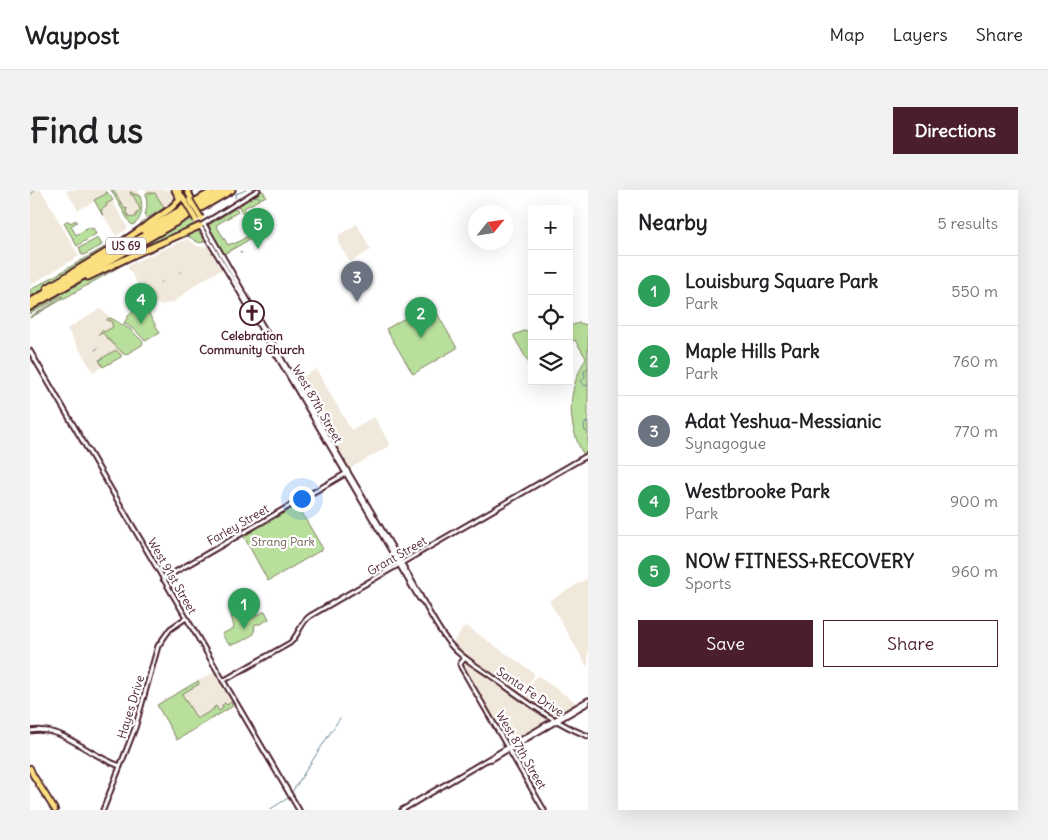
<!DOCTYPE html>
<meta charset="utf-8">
<style>
:root{--surface:#fff;--page:#f2f2f2;--text:#202124;--muted:#757577;--line:#e0e0e0;--accent:#4a1f2b}
body{margin:0;font-family:Delius,sans-serif;background:var(--page);color:var(--text)}
.controls{position:absolute;right:15px;top:15px;display:grid;overflow:hidden;border-radius:0px;box-shadow:0 5px 20px #0002}
.controls button{width:45px;height:45px;display:grid;place-items:center;padding:0;border:0;border-bottom:1px solid var(--line);background:var(--surface);color:var(--text);font:25px sans-serif}
.compass{position:absolute;left:438px;top:15px;width:45px;height:45px;border-radius:50%;background:var(--surface);box-shadow:0 5px 20px #0002;rotate:60deg}
.you{position:absolute;left:271px;top:308px;width:18px;height:18px;margin:-12px;border:4px solid #fff;border-radius:50%;background:#1a73e8;box-shadow:0 0 0 8px #1a73e833}
.badge{display:grid;place-items:center;width:32px;height:32px;border-radius:50%;background:var(--accent);color:#fff;font-size:16px;font-weight:700}
.pin{position:absolute;translate:-50% -41px;filter:drop-shadow(0 1px 2px #0008)}
.pin::after{content:'';position:absolute;top:26px;width:18px;height:15px;background:inherit;clip-path:polygon(0 0,100% 0,50% 100%)}
.list{margin:0;padding:0;list-style:none}
h2{display:flex;justify-content:space-between;align-items:center;height:65px;margin:0;padding:0 20px;font-size:21px}
h2 small{font-size:16px;font-weight:400;color:var(--muted)}
.list li{display:grid;grid-template-columns:32px 1fr auto;gap:15px;align-items:center;box-sizing:border-box;height:70px;padding:0 20px;border-top:1px solid var(--line)}
.list b{display:block;font-size:19px;white-space:nowrap}
.list p{margin:0;font-size:16px;white-space:nowrap;color:var(--muted)}
.list em{font-size:16px;font-style:normal;color:var(--muted)}
.actions{display:flex;gap:10px;padding:15px 20px}
.actions a{flex:1;padding:11px 0;border:1px solid var(--accent);border-radius:0px;text-align:center;font-size:18px;color:var(--accent)}
.actions .main{background:var(--accent);color:#fff}
.icon{flex:none;width:28px;height:28px;fill:none;stroke:currentColor;stroke-width:2;stroke-linecap:round;stroke-linejoin:round}
.map{position:relative;flex:none;width:558px;height:620px;overflow:hidden;border-radius:0px}
header{display:flex;align-items:center;gap:30px;box-sizing:border-box;height:70px;padding:0 25px;background:var(--surface);border-bottom:1px solid var(--line)}
header strong{font-size:24px}
nav{display:flex;gap:28px;margin-inline-start:auto;font-size:18px}
.intro{display:flex;align-items:center;justify-content:space-between;box-sizing:border-box;height:120px;padding:0 30px}
h1{margin:0;font-size:35px}
.button{padding:12px 22px;border-radius:0px;background:var(--accent);color:#fff;font-size:18px;font-weight:700}
main{display:flex;gap:30px;padding:0 30px}
aside{flex:1;background:var(--surface);border-radius:0px;box-shadow:0 5px 20px #0002}
.map>svg:first-child{display:block}
.built{fill:#f0e8da}
.green{fill:#b8df9b;stroke:#817f63}
.lines{fill:none;stroke-linecap:round;stroke-linejoin:round}
.stream{stroke:#698795;stroke-width:1}
.secondary-casing{stroke:#4a1f2b;stroke-width:7}
.primary-casing{stroke:#4a1f2b;stroke-width:8}
.highway-casing{stroke:#4a1f2b;stroke-width:9}
.secondary{stroke:#fff;stroke-width:3}
.primary{stroke:#fce080;stroke-width:4.5}
.highway{stroke:#fce080;stroke-width:5}
.primary-bridge-casing{stroke:#4a1f2b;stroke-width:8;stroke-linecap:butt}
.primary-bridge{stroke:#fce080;stroke-width:4.5}
.labels{text-anchor:middle;stroke-width:4.5;stroke-linejoin:round;paint-order:stroke}
.shield{fill:#fff;stroke:#80626b;stroke-width:1}
.shield-label{font-size:11px;font-weight:bold;fill:#4a1f2b}
.poi-label{font-size:12px;font-weight:bold;fill:#4a1f2b;stroke:#fff}
.street-label{font-size:12px;fill:#4a1f2b;stroke:#fff}
.park-label{font-size:12px;fill:#6b594d;stroke:#fff}
</style>
<header>
<strong>Waypost</strong>
<nav><a>Map</a><a>Layers</a><a>Share</a></nav>
</header>
<div class="intro"><h1>Find us</h1><a class="button">Directions</a></div>
<main>
<div class="map">
<svg width="558" height="620" viewBox="0 0 558 620">
<rect width="100%" height="100%" fill="#fff"/>
<filter id="ink" filterUnits="userSpaceOnUse"><feTurbulence type="fractalNoise" baseFrequency=".02" numOctaves="2"/><feDisplacementMap in="SourceGraphic" scale="10" xChannelSelector="R" yChannelSelector="G"/><feConvolveMatrix kernelMatrix="1 2 1 2 8 2 1 2 1" color-interpolation-filters="sRGB"/></filter>
<g filter="url(#ink)">
<g class="built">
<path d="M0 0H11L49 66 0 95Z"/>
<path d="M36 0H76L97 36V39L86 46 65 11 48 20Z"/>
<path d="M82 0H108L111 14V20L102 33Z"/>
<path d="M116 0H144L147 10 120 26Z"/>
<path d="M327 34 341 60 320 72 308 53 309 45Z"/>
<path d="M157 49 168 57 178 56 192 79 166 94 144 112 131 115 120 111 115 106 97 76 107 71Z"/>
<path d="M70 119 112 154 63 182 37 139Z"/>
<path d="M286 179 321 240 344 227 360 254 359 256 319 279 267 191Z"/>
<path d="M558 388V478L519 411Z"/>
<path d="M436 436 504 483V486L491 504H490L436 466 423 455V452L434 437Z"/>
<path d="M434 472H437L518 528 519 531 480 554H478L432 476Z"/>
<path d="M186 481 206 515 147 550 127 515Z"/>
<path d="M508 486 544 511 546 514V516L525 527 495 507 494 505 506 487Z"/>
</g>
<g class="green">
<path d="M81 0H83L95 19 97 18 96 22 99 27H101L102 28 106 26V23H108L110 19 103 5H101L100 2H101L104 4 110 6C113 16 113 31 102 35L100 33Z"/>
<path d="M145 0 147 11 89 53 0 107V100L106 39 114 30C127 30 138 17 146 7Z"/>
<path d="M230 1H233L236 6 214 18 215 23 213 24 209 17V16Z"/>
<path d="M77 2 83 10 76 14 77 16 71 20 73 26 64 10 76 4V2Z"/>
<path d="M116 3H125L134 17 131 20 118 28 115 26 117 16Z"/>
<path d="M204 19H207L208 22 186 35 198 55 203 53 204 54 220 45V43L222 44 224 47 194 64C189 58 179 42 179 35Z"/>
<path d="M161 27 166 35 121 54 99 65 98 64Z"/>
<path d="M46 30 47 32 41 36 46 45 60 37 61 39 63 38 66 44 47 56 34 33 36 31H39L40 33Z"/>
<path d="M167 40 174 49V52C165 55 163 46 155 46L108 66 0 128V127L33 107 32 106 0 124V122L59 88 110 64Z"/>
<path d="M68 48 72 55 54 65H52L49 57H51Z"/>
<path d="M401 113 427 158 383 184 356 139Z"/>
<path d="M114 115 130 143 115 151 106 141 94 133 100 123Z"/>
<path d="M81 128 101 140 113 152 112 155 95 165 76 147V146L72 143 68 145 72 140 74 142 83 137 81 131H78L77 129Z"/>
<path d="M549 133 558 135V264L555 266C550 260 547 252 545 244 537 217 542 192 556 168L545 150 539 153V136Z"/>
<path d="M502 140V175H500L484 147V145L494 141Z"/>
<path d="M86 160 91 165V167L73 177 69 170Z"/>
<path d="M267 315 293 359 238 391 213 345Z"/>
<path d="M235 421 239 429 230 434H225L224 444C218 447 207 456 200 454 196 453 194 447 192 444L204 438 201 425 206 422 213 433Z"/>
<path d="M168 491 169 494 152 504 167 529 184 519 183 518 186 516 189 521 193 518 192 515 195 513 197 515 201 512 203 516 147 550 127 515Z"/>
</g>
<g class="lines">
<g class="stream">
<path d="M206 4 216 0"/>
<path d="M0 5 6 0"/>
<path d="M225 6H227L230 8"/>
<path d="M205 8 207 3"/>
<path d="M222 41 224 40"/>
<path d="M210 62 212 63"/>
<path d="M149 82H150"/>
<path d="M131 93 132 92"/>
<path d="M65 160 68 158"/>
<path d="M70 170 72 169"/>
<path d="M558 178 554 181 555 187 551 191 555 196 558 195"/>
<path d="M558 233 556 232 554 236 555 241 558 243"/>
<path d="M262 602 310 528"/>
<path d="M239 620 258 608"/>
</g>
<defs>
<g id="secondary">
<path d="M228 0 170 36 211 104 380 393 389 408 393 412"/>
<path d="M174 34 251 168 382 391C394 412 404 434 419 453 430 467 447 476 461 486 492 508 522 532 558 546"/>
<path d="M0 161 269 620"/>
<path d="M133 389 315 284"/>
<path d="M435 468 430 474 431 477 514 620"/>
<path d="M193 491 260 453C269 445 270 433 280 426L558 265"/>
<path d="M0 541C23 537 39 549 58 560 68 566 79 572 90 576"/>
<path d="M457 570 462 569 479 559 558 513"/>
<path d="M73 620 105 538 128 456 140 439 156 428"/>
<path d="M372 620 558 510"/>
</g>
<g id="primary">
<path d="M148 0 156 13"/>
<path d="M0 578 3 585 25 620"/>
</g>
<g id="highway">
<path d="M157 0 161 8 160 10"/>
<path d="M114 41 178 4 182 0"/>
<path d="M58 87 106 64 170 36"/>
<path d="M17 98 88 55 140 19 149 10V7L145 0"/>
<path d="M0 112 193 0"/>
<path d="M0 117 202 0"/>
</g>
</defs>
<use href="#secondary" class="secondary-casing"/>
<use href="#primary" class="primary-casing"/>
<use href="#highway" class="highway-casing"/>
<use href="#secondary" class="secondary"/>
<use href="#primary" class="primary"/>
<use href="#highway" class="highway"/>
<defs>
<g id="primary-bridge">
<path d="M160 10 171 28"/>
<path d="M156 13 166 30"/>
</g>
</defs>
<use href="#primary-bridge" class="primary-bridge-casing"/>
<use href="#primary-bridge" class="primary-bridge"/>
</g>
</g>
<defs>
<symbol id="church-ring" viewBox="-11 -11 22 22"><circle r="9.5" fill="#fff" stroke="#4a1f2b" stroke-width="1.5"/><path d="M-1.2-6h2.4v3.5h3.3v2.4h-3.3V6h-2.4V-.1h-3.3v-2.4h3.3Z" fill="#4a1f2b"/></symbol>
</defs>
<g fill-rule="evenodd">
<use href="#church-ring" x="208" y="109" width="28" height="28"/>
</g>
<g class="labels">
<rect class="shield" x="76" y="47.5" width="40" height="17" rx="4"/>
<g class="shield-label">
<text x="96" y="60">US 69</text>
</g>
<g class="poi-label">
<text x="222" y="150">Celebration<tspan x="222" dy="14">Community Church</tspan></text>
</g>
<g class="street-label">
<text transform="translate(287 214) rotate(60)" y="4">West 87th Street</text>
<text transform="translate(208 335) rotate(-30)" y="4">Farley Street</text>
<text transform="translate(367 366) rotate(-30)" y="4">Grant Street</text>
<text transform="translate(142 386) rotate(60)" y="4">West 91st Street</text>
<text transform="translate(500 502) rotate(34)" y="4">Santa Fe Drive</text>
<text transform="translate(101 517) rotate(-73)" y="4">Hayes Drive</text>
<text transform="translate(491 560) rotate(60)" y="4">West 87th Street</text>
</g>
<g class="park-label">
<text x="253" y="356">Strang Park</text>
</g>
</g>
</svg>
<div class="controls">
<button>+</button>
<button>−</button>
<button><svg class="icon" aria-label="locate" viewBox="0 0 24 24"><circle cx="12" cy="12" r="6"/><path d="M12 2v4M12 18v4M2 12h4M18 12h4"/></svg></button>
<button><svg class="icon" aria-label="layers" viewBox="0 0 24 24"><path d="M12 4l9 5-9 5-9-5zM3 14l9 5 9-5"/></svg></button>
</div>
<svg class="compass" viewBox="-18 -18 36 36"><path d="M0-13l5 13h-10z" fill="#e53935"/><path d="M0 13l5-13h-10z" fill="#757577"/></svg>
<div class="you"></div>
<div class="pin badge" style="left:214px;top:439px;background:#2e9e5b">1</div>
<div class="pin badge" style="left:391px;top:148px;background:#2e9e5b">2</div>
<div class="pin badge" style="left:327px;top:112px;background:#6b7280">3</div>
<div class="pin badge" style="left:111px;top:134px;background:#2e9e5b">4</div>
<div class="pin badge" style="left:228px;top:59px;background:#2e9e5b">5</div>
</div>
<aside>
<h2>Nearby<small>5 results</small></h2>
<ul class="list">
<li><span class="badge" style="background:#2e9e5b">1</span><div><b>Louisburg Square Park</b><p>Park</p></div><em>550 m</em></li>
<li><span class="badge" style="background:#2e9e5b">2</span><div><b>Maple Hills Park</b><p>Park</p></div><em>760 m</em></li>
<li><span class="badge" style="background:#6b7280">3</span><div><b>Adat Yeshua-Messianic</b><p>Synagogue</p></div><em>770 m</em></li>
<li><span class="badge" style="background:#2e9e5b">4</span><div><b>Westbrooke Park</b><p>Park</p></div><em>900 m</em></li>
<li><span class="badge" style="background:#2e9e5b">5</span><div><b>NOW FITNESS+RECOVERY</b><p>Sports</p></div><em>960 m</em></li>
</ul>
<div class="actions"><a class="main">Save</a><a>Share</a></div>
</aside>
</main>
